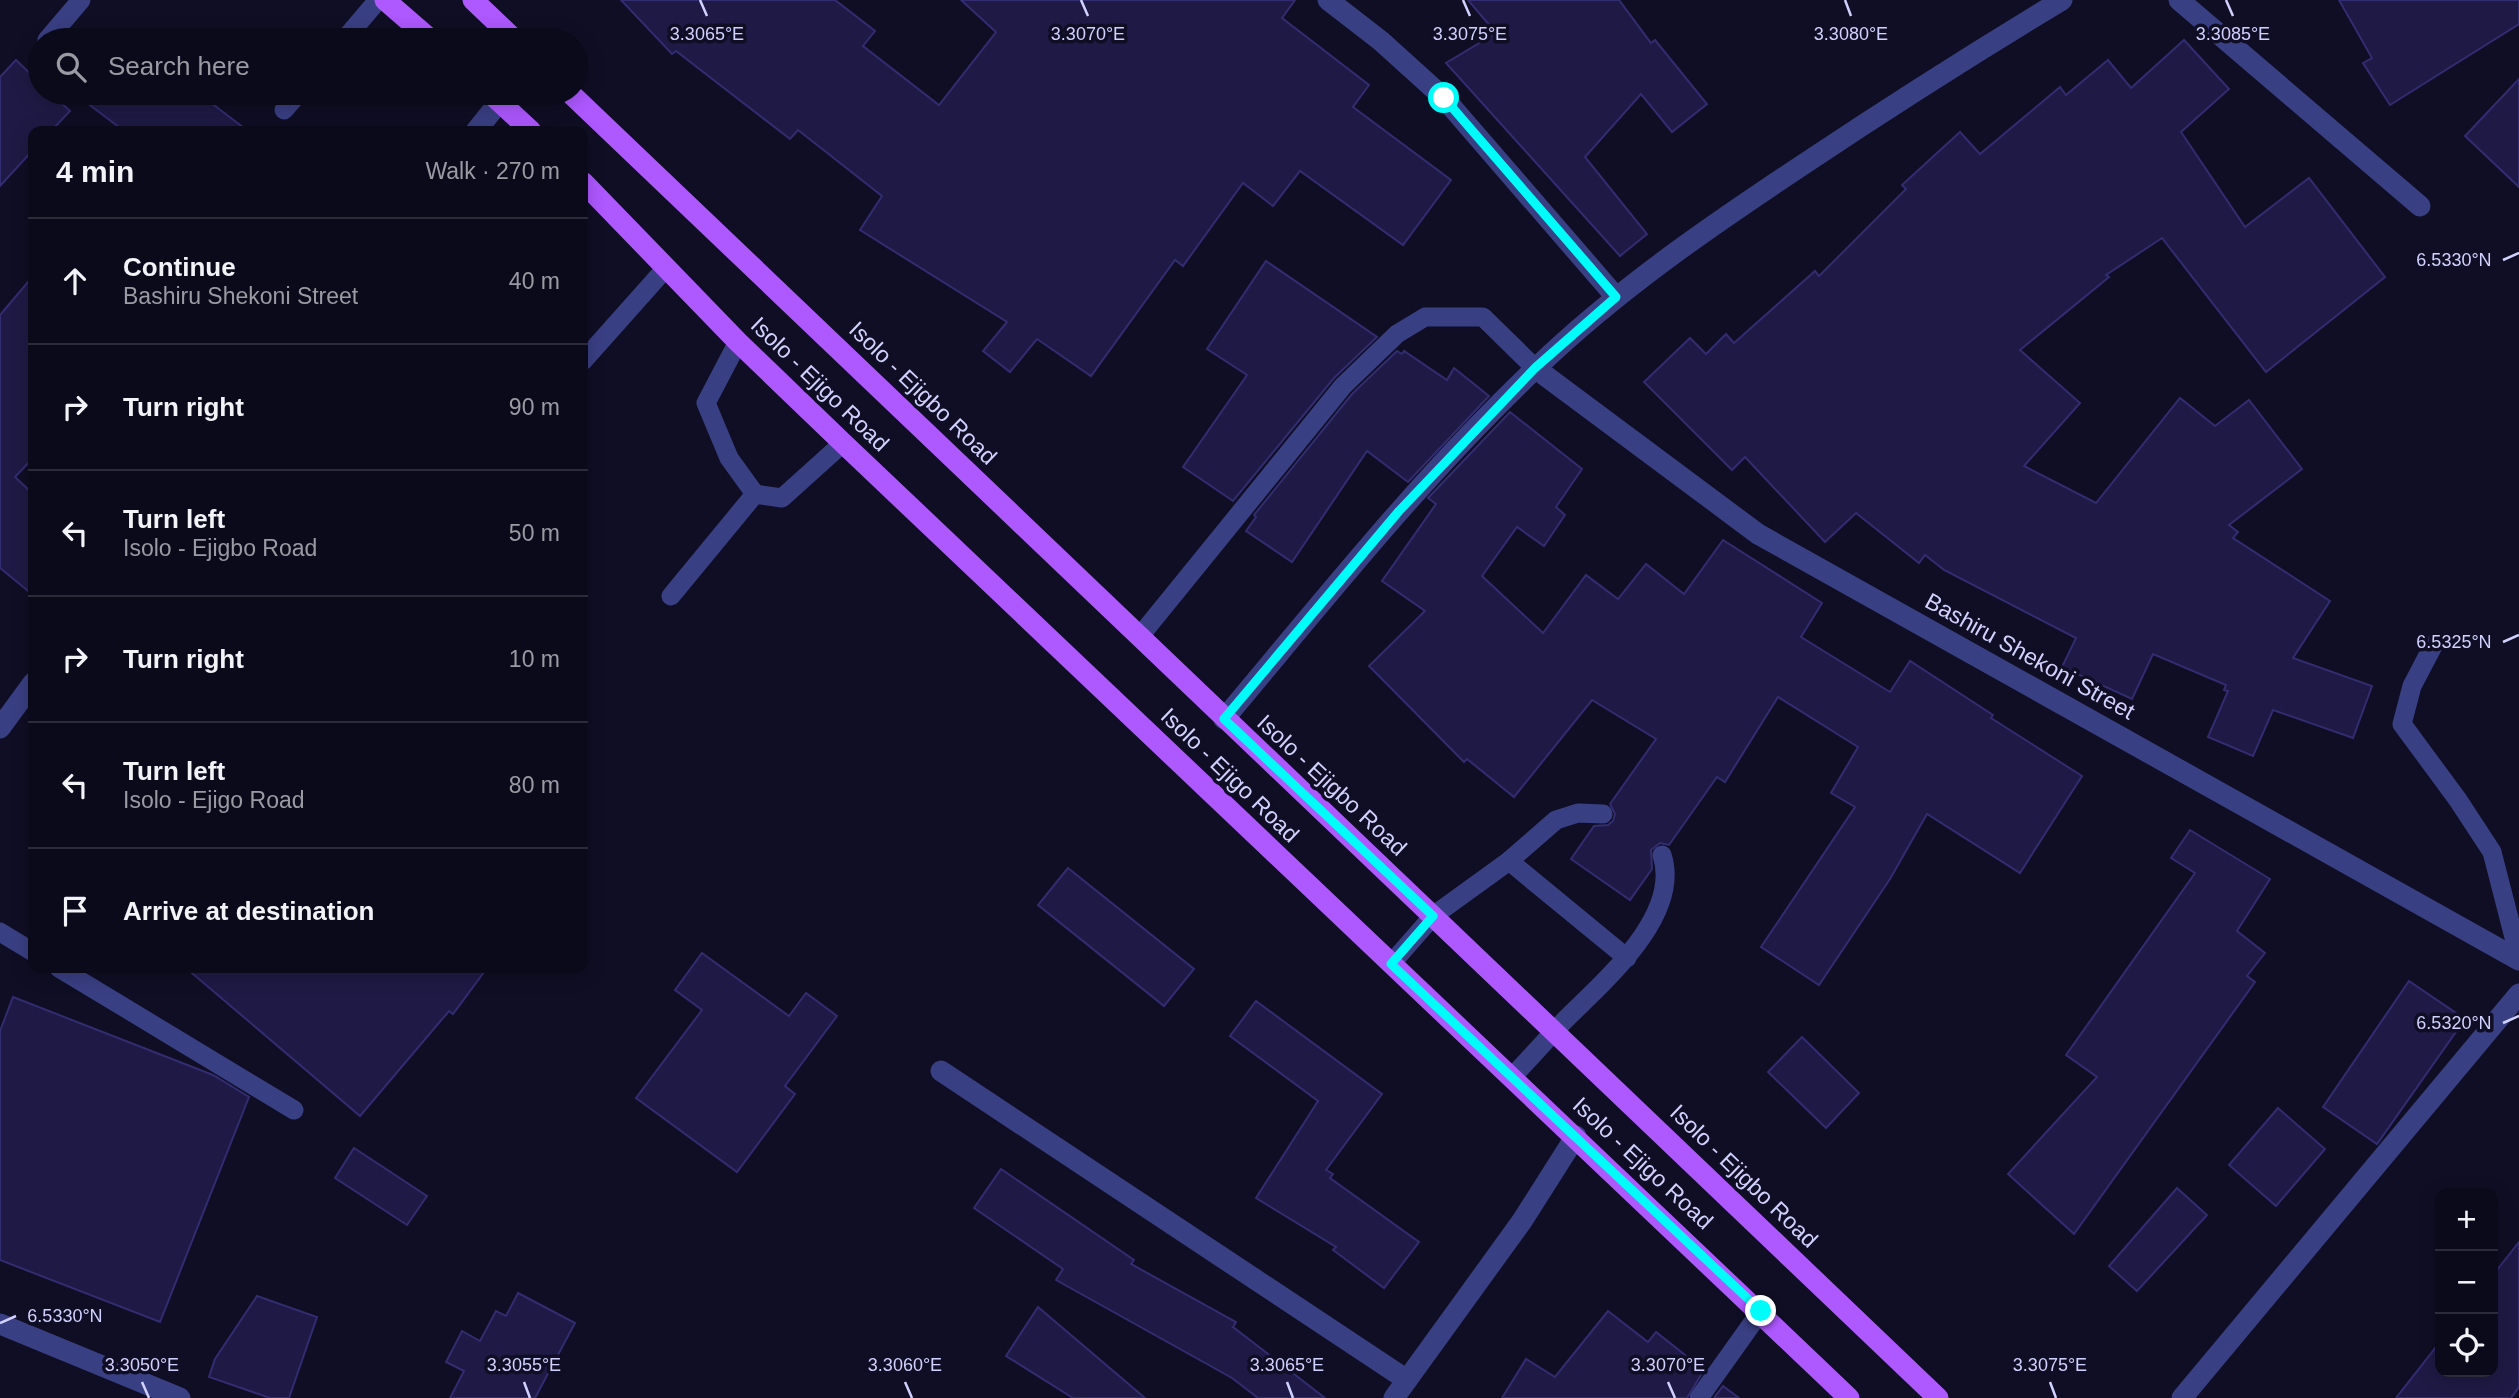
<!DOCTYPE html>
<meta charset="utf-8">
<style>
:root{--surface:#0b0a1b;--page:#191828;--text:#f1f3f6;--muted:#9a9aa3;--line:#2b2b3a}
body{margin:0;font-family:Arial,sans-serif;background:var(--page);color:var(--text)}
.controls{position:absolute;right:21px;bottom:21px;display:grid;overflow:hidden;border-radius:14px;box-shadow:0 4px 18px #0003}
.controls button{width:63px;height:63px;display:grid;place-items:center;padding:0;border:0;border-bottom:2px solid var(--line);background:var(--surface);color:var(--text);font:35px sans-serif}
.stop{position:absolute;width:21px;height:21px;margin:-16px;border:5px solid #00fcf9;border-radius:50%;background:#fff}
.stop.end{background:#00fcf9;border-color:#fff;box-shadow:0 2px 7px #0008}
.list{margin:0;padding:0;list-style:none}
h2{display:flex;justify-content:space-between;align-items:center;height:91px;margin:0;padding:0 28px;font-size:30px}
h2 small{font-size:23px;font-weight:400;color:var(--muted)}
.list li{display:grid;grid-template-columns:46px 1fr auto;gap:21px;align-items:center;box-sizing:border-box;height:126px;padding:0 28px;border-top:2px solid var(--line)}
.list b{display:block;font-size:26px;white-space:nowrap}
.list p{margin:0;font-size:23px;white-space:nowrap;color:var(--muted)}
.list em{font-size:23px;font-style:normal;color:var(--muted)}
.icon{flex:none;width:38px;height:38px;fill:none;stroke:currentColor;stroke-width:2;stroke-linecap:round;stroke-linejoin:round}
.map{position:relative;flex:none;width:2519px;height:1398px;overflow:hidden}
.search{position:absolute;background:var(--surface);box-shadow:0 4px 18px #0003;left:28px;top:28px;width:560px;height:77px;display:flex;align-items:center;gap:18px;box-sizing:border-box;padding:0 24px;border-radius:38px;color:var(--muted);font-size:26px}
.panel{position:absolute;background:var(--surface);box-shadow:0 4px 18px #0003;left:28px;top:126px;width:560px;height:847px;border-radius:14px}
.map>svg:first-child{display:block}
.building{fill:#1e1a45;stroke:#322c71;stroke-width:2}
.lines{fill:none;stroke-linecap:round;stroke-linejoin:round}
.lane{stroke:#393f83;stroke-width:19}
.street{stroke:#393f83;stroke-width:21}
.primary{stroke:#ae58ff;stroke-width:21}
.route{stroke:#00fcf9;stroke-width:9}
.ticks{fill:none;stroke:#d1d1ff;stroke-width:2.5}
.labels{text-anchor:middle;stroke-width:7;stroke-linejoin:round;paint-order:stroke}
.street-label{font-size:23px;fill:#d1d1ff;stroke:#0f0e24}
.ticks-label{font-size:18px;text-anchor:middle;fill:#d1d1ff;stroke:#0f0e24;stroke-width:7;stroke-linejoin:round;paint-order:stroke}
</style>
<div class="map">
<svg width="2519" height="1398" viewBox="0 0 2519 1398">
<rect width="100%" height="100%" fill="#0f0e24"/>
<g class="building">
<path d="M621 0H835L875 31 863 46 939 105 996 32 961 0H1295L1282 18 1369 85 1353 107 1451 180 1403 245 1300 171 1273 206 1243 183 1183 266 1175 260 1091 376 1037 339 1010 372 983 351 1007 322 860 230 882 196 798 130 790 139 676 51 672 54Z"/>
<path d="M1468 0H1619L1651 43 1655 40 1707 104 1672 132 1641 94 1585 157 1647 234 1620 256 1446 63 1496 33Z"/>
<path d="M2339 0H2519V24L2390 105 2363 63 2372 58Z"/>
<path d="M2184 40 2229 89 2181 132 2245 227 2309 178 2385 277 2266 372 2162 238 2106 275 2109 277 2020 350 2080 403 2024 466 2096 503 2180 398 2215 426 2249 400 2302 469 2229 525 2238 532 2233 538 2330 601 2293 658 2372 686 2353 738 2273 710 2253 756 2208 737 2228 691 2224 690 2226 685 2153 654 2132 699 2062 667 2076 638 1944 570 1925 555 1919 563 1856 513 1825 542 1745 457 1732 470 1644 382 1690 338 1706 354 1726 334 1734 343 1815 271 1819 276 1906 189 1902 185 1960 132 1980 154 2060 87 2066 95 2108 60 2131 88Z"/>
<path d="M16 60 40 83V93H51L70 111 51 131H33V150L0 186V77Z"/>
<path d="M2519 79V187L2465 136Z"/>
<path d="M74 93H198L248 131H124Z"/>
<path d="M1266 261 1377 337 1334 378 1233 501 1183 467 1247 375 1207 349Z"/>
<path d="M33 276V458L15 477 33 494V595L0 568V315Z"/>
<path d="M1397 351 1402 354 1404 351 1447 380 1454 368 1489 396 1408 482 1367 451 1292 562 1246 531 1256 517 1254 515 1352 394Z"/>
<path d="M1510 412 1582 469 1556 507 1565 515 1544 546 1517 527 1482 576 1543 633 1586 575 1618 599 1646 564 1684 594 1723 540 1822 603 1801 637 1890 692 1910 661 1993 715 1991 718 2082 776 2020 873 1927 814 1890 879 1819 985 1761 947 1855 807 1831 793 1858 747 1778 697 1725 782 1717 777 1669 845 1660 843 1651 850 1652 869 1630 900 1571 859 1594 826 1608 825 1613 821 1615 814 1610 804 1656 739 1592 700 1514 797 1467 759 1464 762 1369 666 1425 611 1382 581 1436 504 1428 498Z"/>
<path d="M2190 830 2270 879 2237 931 2265 953 2247 976 2255 982 2074 1234 2008 1174 2097 1077 2066 1055 2195 873 2171 858Z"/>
<path d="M1068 868 1194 969 1164 1006 1038 905Z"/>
<path d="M702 953 789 1016 806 993 837 1016 785 1086 795 1094 737 1172 636 1098 702 1010 675 990Z"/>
<path d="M186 968H487L453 1014 449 1011 360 1116Z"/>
<path d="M2409 981 2465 1019 2377 1144 2323 1107Z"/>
<path d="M13 997 213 1075 249 1097 160 1322 0 1260V1031Z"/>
<path d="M1256 1001 1382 1094 1326 1170 1333 1174 1330 1178 1419 1242 1384 1288 1333 1250 1336 1247 1256 1198 1318 1101 1230 1036Z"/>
<path d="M1802 1037 1859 1093 1826 1128 1768 1072Z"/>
<path d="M2278 1108 2325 1149 2276 1206 2229 1165Z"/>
<path d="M354 1148 427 1196 407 1225 335 1178Z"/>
<path d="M1001 1169 1134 1260 1131 1264 1236 1322 1233 1327 1325 1398H1258L1232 1378 1056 1280 1063 1269 974 1208Z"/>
<path d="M2177 1188 2207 1215 2137 1291 2109 1266Z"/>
<path d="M2519 1242V1387L2511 1398H2396L2440 1342V1372H2493V1275Z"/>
<path d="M518 1293 575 1323 535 1398H450L464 1371 446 1362 462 1331 480 1341 496 1311 506 1316Z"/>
<path d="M257 1296 317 1317 289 1398H270L209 1377 215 1359Z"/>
<path d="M1038 1307 1145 1398H1073L1006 1356Z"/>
<path d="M1608 1311 1648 1342 1656 1332 1704 1370 1687 1398H1502L1526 1359 1555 1377Z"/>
<path d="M1723 1386 1739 1398H1714Z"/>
</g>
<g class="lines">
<g class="lane">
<path d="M47 40 81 0"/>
<path d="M344 40 378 0"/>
<path d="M284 110 299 93"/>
<path d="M738 342 706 403 729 458 755 494 782 498 843 443"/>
<path d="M583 361 665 269"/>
<path d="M671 596 755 494"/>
<path d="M1140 636 1343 386 1397 334 1425 317H1483L1535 368"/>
<path d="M2434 644 2412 686 2402 724 2458 800 2492 852 2519 957"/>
<path d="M1509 861 1627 958"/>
<path d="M0 932 33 952"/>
<path d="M1391 964 1433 916 1509 861 1556 820 1578 813 1603 814"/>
<path d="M59 968 294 1110"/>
<path d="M1513 1076C1530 1058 1547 1039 1564 1021 1603 982 1682 916 1662 855"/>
<path d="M1699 1398 1761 1311"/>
</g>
<g class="street">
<path d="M1328 0 1381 41 1444 98 1616 297"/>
<path d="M2179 0 2420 206"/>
<path d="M476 131 500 101"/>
<path d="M1535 368 1758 534 2519 960"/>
<path d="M1224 719C1324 600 1422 476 1536 368 1618 289 1712 225 1807 162 1891 106 1976 52 2062 0"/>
<path d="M0 728 33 683"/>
<path d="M941 1071 1407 1380"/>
<path d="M0 1324 180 1398"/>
<path d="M1394 1398 1522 1221 1576 1136"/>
<path d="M2182 1398 2519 994"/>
</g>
<g class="primary">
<path d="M385 0 431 40"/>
<path d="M473 0 515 40"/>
<path d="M490 93 531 131"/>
<path d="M570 93 1938 1398"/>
<path d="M583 182 738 342 843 443 1849 1398"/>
</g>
</g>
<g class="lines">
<path class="route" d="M1444 98 1616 297 1535 368 1399 511 1224 719 1433 916 1391 964 1761 1311"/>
</g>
<path class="ticks" d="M700 0 707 16M1081 0 1088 16M1463 0 1470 16M1845 0 1851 16M2226 0 2233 16M2503 260 2519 253M2503 642 2519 635M2503 1023 2519 1016M0 1323 16 1316M142 1382 149 1398M524 1382 530 1398M905 1382 912 1398M1287 1382 1293 1398M1668 1382 1675 1398M2050 1382 2056 1398"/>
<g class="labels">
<g class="street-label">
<text transform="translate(820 384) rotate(44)" y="8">Isolo - Ejigo Road</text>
<text transform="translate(923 393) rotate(44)" y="8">Isolo - Ejigbo Road</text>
<text transform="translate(2030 656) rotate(29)" y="8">Bashiru Shekoni Street</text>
<text transform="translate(1230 775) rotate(44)" y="8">Isolo - Ejigo Road</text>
<text transform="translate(1332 785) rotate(43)" y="8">Isolo - Ejigbo Road</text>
<text transform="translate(1643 1163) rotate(43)" y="8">Isolo - Ejigo Road</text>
<text transform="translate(1744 1176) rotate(44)" y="8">Isolo - Ejigbo Road</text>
</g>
</g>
<g class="ticks-label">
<text x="707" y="40">3.3065°E</text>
<text x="1088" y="40">3.3070°E</text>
<text x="1470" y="40">3.3075°E</text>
<text x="1851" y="40">3.3080°E</text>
<text x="2233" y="40">3.3085°E</text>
<text x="2454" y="266">6.5330°N</text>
<text x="2454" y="648">6.5325°N</text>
<text x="2454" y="1029">6.5320°N</text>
<text x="65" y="1322">6.5330°N</text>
<text x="142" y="1371">3.3050°E</text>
<text x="524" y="1371">3.3055°E</text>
<text x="905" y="1371">3.3060°E</text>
<text x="1287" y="1371">3.3065°E</text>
<text x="1668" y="1371">3.3070°E</text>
<text x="2050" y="1371">3.3075°E</text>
</g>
</svg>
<div class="controls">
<button>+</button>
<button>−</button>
<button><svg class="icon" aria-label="locate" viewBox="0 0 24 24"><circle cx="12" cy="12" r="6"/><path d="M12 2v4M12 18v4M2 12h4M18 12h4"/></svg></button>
</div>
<div class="stop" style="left:1444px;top:98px"></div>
<div class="stop end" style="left:1761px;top:1311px"></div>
<div class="search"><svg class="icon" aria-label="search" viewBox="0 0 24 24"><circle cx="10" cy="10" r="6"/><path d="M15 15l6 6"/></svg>Search here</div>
<section class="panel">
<h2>4 min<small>Walk · 270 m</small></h2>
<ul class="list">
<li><svg class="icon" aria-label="ahead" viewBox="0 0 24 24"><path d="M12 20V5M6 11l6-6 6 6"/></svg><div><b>Continue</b><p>Bashiru Shekoni Street</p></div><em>40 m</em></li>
<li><svg class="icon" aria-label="right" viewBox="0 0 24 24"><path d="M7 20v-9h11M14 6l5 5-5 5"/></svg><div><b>Turn right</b></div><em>90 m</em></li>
<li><svg class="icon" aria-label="left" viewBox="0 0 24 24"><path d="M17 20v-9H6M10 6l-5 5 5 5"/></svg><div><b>Turn left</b><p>Isolo - Ejigbo Road</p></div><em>50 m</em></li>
<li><svg class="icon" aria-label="right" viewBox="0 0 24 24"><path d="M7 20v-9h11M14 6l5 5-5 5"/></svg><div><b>Turn right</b></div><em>10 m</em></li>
<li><svg class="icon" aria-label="left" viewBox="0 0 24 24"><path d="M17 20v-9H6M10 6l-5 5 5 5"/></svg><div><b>Turn left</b><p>Isolo - Ejigo Road</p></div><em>80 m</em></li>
<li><svg class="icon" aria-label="arrive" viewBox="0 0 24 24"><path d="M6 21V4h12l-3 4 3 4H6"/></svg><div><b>Arrive at destination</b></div></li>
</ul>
</section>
</div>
